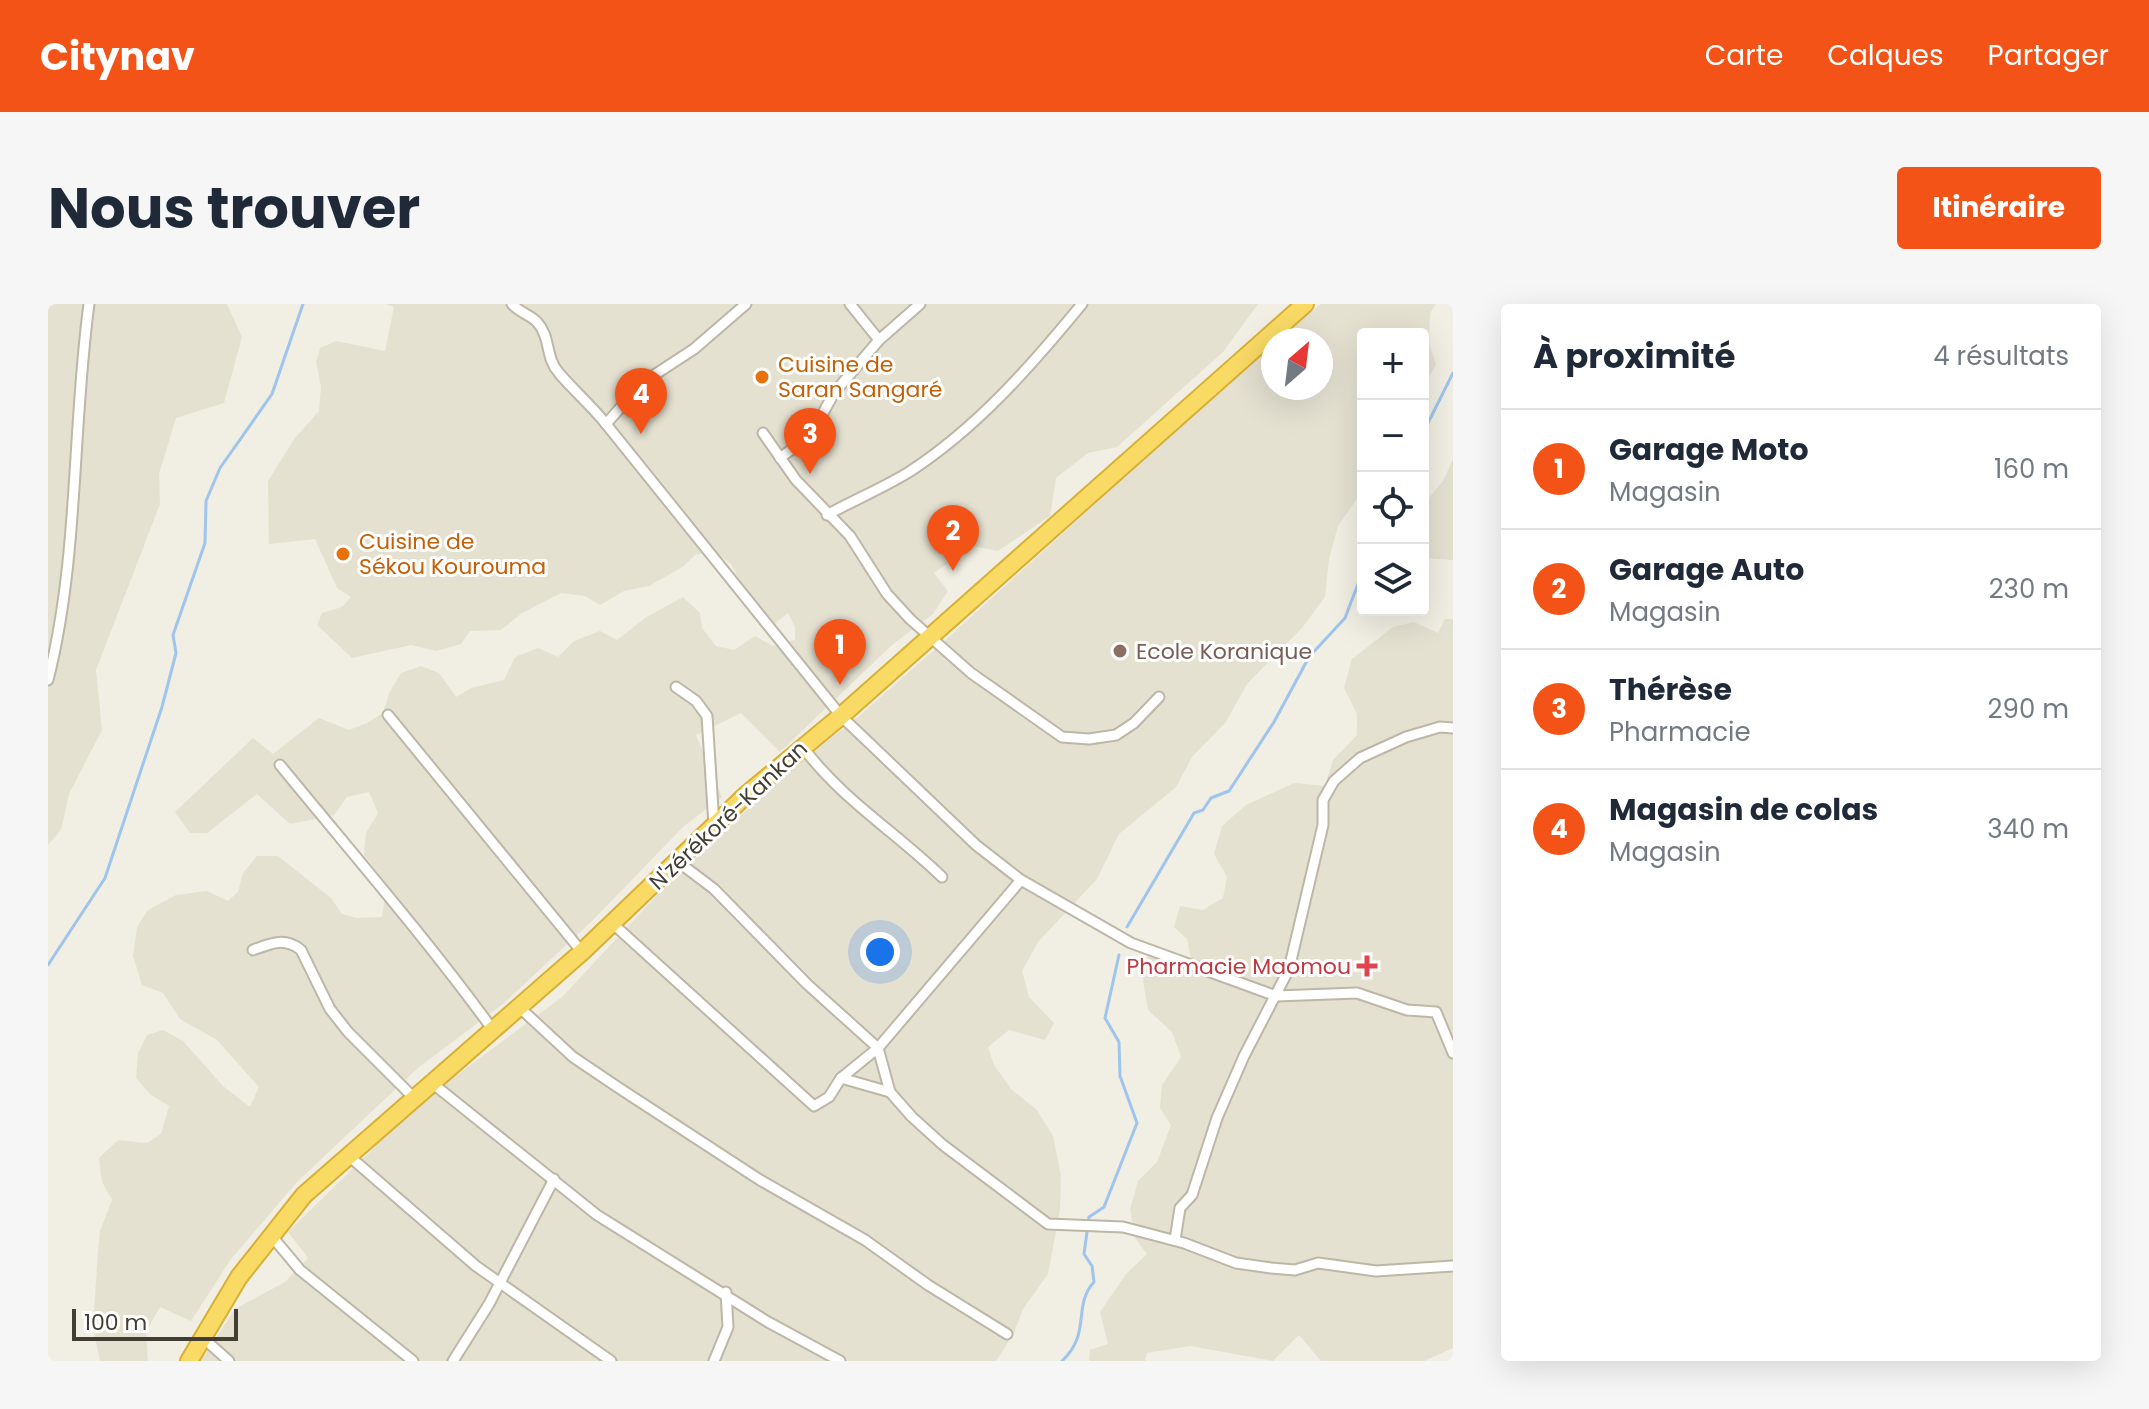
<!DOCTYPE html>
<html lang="fr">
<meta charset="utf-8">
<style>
:root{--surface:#fff;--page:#f6f6f7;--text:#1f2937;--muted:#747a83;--line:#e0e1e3;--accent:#f45317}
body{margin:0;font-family:Poppins,sans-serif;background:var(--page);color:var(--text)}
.controls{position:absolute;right:24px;top:24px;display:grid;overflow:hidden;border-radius:8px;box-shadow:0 8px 32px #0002}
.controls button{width:72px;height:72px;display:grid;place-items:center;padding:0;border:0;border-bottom:2px solid var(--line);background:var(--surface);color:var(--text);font:40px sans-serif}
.compass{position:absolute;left:1213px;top:24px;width:72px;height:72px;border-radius:50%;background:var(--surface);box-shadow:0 8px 32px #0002;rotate:28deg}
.scale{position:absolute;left:24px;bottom:20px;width:166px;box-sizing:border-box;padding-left:8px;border:4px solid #423e33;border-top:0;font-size:22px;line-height:28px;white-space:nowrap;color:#423e33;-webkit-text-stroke:6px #fff;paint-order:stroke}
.you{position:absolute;left:832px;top:648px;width:28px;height:28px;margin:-20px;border:6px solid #fff;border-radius:50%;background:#1a73e8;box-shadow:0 0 0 12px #1a73e833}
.badge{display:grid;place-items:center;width:52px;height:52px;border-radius:50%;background:var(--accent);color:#fff;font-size:26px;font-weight:700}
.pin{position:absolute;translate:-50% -66px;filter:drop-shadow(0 2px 4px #0008)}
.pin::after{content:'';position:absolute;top:42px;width:28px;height:24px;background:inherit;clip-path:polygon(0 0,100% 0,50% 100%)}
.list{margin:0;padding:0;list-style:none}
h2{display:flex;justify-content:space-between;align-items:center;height:104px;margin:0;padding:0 32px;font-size:34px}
h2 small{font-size:26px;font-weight:400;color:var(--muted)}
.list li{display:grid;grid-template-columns:52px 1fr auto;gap:24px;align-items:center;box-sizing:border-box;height:120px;padding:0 32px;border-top:2px solid var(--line)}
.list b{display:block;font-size:30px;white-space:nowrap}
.list p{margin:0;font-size:26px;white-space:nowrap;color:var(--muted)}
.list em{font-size:26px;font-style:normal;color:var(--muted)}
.icon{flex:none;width:44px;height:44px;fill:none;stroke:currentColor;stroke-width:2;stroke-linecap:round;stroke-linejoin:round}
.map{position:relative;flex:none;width:1405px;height:1057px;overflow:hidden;border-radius:8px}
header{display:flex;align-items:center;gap:48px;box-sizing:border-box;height:112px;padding:0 40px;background:var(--accent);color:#fff}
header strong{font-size:38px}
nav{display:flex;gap:44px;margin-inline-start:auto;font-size:28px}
.intro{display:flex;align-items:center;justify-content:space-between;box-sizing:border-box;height:192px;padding:0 48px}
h1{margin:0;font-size:56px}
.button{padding:20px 36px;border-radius:8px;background:var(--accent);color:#fff;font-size:28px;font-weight:700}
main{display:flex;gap:48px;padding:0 48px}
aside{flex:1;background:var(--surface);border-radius:8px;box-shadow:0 8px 32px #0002}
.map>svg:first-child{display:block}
.residential{fill:#e5e1d1}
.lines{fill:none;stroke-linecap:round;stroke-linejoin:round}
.stream{stroke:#9fc4ed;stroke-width:3}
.street-casing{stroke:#bcb7a6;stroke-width:13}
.highway-casing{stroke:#d8b036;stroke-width:20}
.street{stroke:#fff;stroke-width:9}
.highway{stroke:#f9da65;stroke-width:16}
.food-dot{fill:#e8710a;stroke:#fff;stroke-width:3}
.education-dot{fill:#8d6e63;stroke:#fff;stroke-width:3}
.health-dot{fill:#e0444e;stroke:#fff;stroke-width:3}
.labels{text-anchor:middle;stroke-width:6;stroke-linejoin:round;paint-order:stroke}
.food-label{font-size:22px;fill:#c56008;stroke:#fff;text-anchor:start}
.education-label{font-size:22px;fill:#785e54;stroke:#fff;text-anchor:start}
.street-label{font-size:22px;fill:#423e33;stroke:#fff}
.health-label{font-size:22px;fill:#be3a42;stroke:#fff;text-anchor:end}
</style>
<header>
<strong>Citynav</strong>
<nav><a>Carte</a><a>Calques</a><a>Partager</a></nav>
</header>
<div class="intro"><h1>Nous trouver</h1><a class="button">Itinéraire</a></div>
<main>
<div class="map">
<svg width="1405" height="1057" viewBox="0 0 1405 1057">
<rect width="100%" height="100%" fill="#f1eee3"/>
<g class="residential">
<path d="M0 0H179L194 33 176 99 128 114 111 170 112 200 48 366 54 426 21 490 13 526 0 541Z"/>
<path d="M338 0H1210L1175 48 1069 143 1040 149 1008 174 1002 212 950 247 924 242 886 269 900 287 885 310 844 341 732 448 693 409 648 431 674 493 635 523 544 617 455 700 371 763 249 878 183 955 143 1017 112 1003 98 1028 100 1057H52L45 1023 50 947 52 927 64 896 54 878 51 854 70 836 99 839 113 830 121 802 102 790 88 774 90 749 99 731 115 726 135 737 175 782 202 803 211 783 169 736 132 715 115 689 94 681 85 652 89 623 100 606 128 591 159 587 180 597 190 588 195 569 209 552H230L283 594 294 610 309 614 334 613 339 580 316 551 318 529 330 509 321 488 299 493 286 511 242 520 209 490 159 529H142L127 508 205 434 225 450 271 414 301 426 319 419 335 409 341 389 353 369 373 362 391 369 408 393 423 384 456 376 467 353 490 344 510 353 526 337 552 327 569 336 597 314 635 293 652 309 654 324 668 342 686 346 707 332 725 342 747 336V323L740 309 725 321 695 283 683 260 666 247 647 251 636 262 601 282 576 287 552 301 537 292 513 289 474 309 453 326 422 327 413 340 388 347 363 341 304 354 269 321 274 309 294 303 303 293 289 284 267 235 221 240 220 177 247 134 271 107 273 82 268 58 272 44 288 37 337 47 346 3Z"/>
<path d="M1273 0H1388L1382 9 1381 39 1388 60 1375 84V30H1315V178L1313 189 1290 222 1281 255 1277 293 1254 324 1199 380 1178 418 1144 453 1128 483 1071 530 1049 575 990 638 974 667 981 693 1006 719 997 736 961 726 940 743 946 761 963 785 989 806 1005 832 1013 872 1012 906 1000 970 975 1005 966 1029 948 1057H153L187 1005 237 978 260 954 240 928 374 797 514 693 613 587 736 471 810 413 902 332 1225 38V84H1273V36H1227Z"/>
<path d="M1405 155V256L1375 254V201L1395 177Z"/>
<path d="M1397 315H1405V1044L1376 1057H1273L1251 1031 1225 1057 1142 1042 1099 1049 1097 1057H1041L1042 1046 1060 1040 1052 1008 1078 970 1099 950 1087 934 1082 905 1090 877 1109 858 1123 821 1112 804 1114 781 1133 753 1124 728 1100 706 1095 677 1100 651 1146 670 1139 635 1126 623 1132 602 1155 606 1175 594 1179 573 1166 550 1174 522 1198 501 1246 479 1277 482 1285 456 1309 431V410L1296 384 1304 355 1345 323 1366 318 1390 329Z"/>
</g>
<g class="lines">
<g class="stream">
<path d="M1375 129 1405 69"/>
<path d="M1079 623 1146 509 1155 506 1163 494 1181 487 1226 418 1261 353 1297 314 1315 267"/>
<path d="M0 661 57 574 114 403 128 349 125 331 157 239 158 197 172 164 224 90 255 0"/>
<path d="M1014 1057C1044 1029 1024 1002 1046 978L1044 962 1036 950 1041 913 1056 903 1089 819 1072 772 1071 738 1057 714 1071 651"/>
</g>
<defs>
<g id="street">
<path d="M464 0C471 8 482 11 489 18 503 33 497 54 511 69 526 87 544 102 558 120"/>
<path d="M698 0 646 45 594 79 558 120 793 412 928 541 973 576 1083 639 1228 692 1309 689 1359 706 1388 708 1405 749"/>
<path d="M802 0 831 36"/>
<path d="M715 129 748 176 802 232 839 290 862 315 923 369 1014 433 1041 435 1068 431 1086 419 1111 393"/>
<path d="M732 154 763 131 786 89 831 36 872 0"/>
<path d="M779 211C806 196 835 184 861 168 929 124 984 61 1034 0"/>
<path d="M0 376C31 254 24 124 41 0"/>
<path d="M628 383 648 397 659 412 666 521"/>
<path d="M340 411 534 648"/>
<path d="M754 442C793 495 848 528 894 573"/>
<path d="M232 461C304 549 378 634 445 726"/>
<path d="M629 557 666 585 759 680 830 744 842 788 864 813 895 841 1000 920 1075 923 1136 939 1188 959 1223 964 1247 966 1270 959 1328 967 1405 962"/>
<path d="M564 619 766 802 781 793 793 774 830 744 973 576"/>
<path d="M205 646C223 639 237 633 253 646L282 705 300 728 367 795"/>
<path d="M471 703 525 753 571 784 712 876 817 936 880 981 959 1030"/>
<path d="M793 774 842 788"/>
<path d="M384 779 549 911 720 1018 792 1057"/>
<path d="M301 852 428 962 563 1057"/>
<path d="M222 930 252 966 365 1057"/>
<path d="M1127 936 1132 904 1144 891 1169 814 1196 752 1241 665 1275 521V496L1286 477 1312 454 1358 433 1392 423 1405 424"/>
<path d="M154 1033 181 1057"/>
<path d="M405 1057 441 1000 506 875"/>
<path d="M666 1057 680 1023 678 988"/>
</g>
<path id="highway" d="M141 1057 191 973 256 891 534 648 698 491 793 412 1257 0"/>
</defs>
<use href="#street" class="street-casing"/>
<use href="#highway" class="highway-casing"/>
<use href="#street" class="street"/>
<use href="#highway" class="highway"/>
</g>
<g class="food-dot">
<circle cx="714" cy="73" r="8"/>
<circle cx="295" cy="250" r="8"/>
</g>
<circle class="education-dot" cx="1072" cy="347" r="8"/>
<path class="health-dot" d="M1315 650h8v8h8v8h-8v8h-8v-8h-8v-8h8z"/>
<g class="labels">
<g class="food-label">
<text x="730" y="68">Cuisine de<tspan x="730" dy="25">Saran Sangaré</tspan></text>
<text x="311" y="245">Cuisine de<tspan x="311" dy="25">Sékou Kourouma</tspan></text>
</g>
<g class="education-label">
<text x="1088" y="355">Ecole Koranique</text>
</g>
<g class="street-label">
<text transform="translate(680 511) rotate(-43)" y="8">N'zérékoré-Kankan</text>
</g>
<g class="health-label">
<text x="1303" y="670">Pharmacie Maomou</text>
</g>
</g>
</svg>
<div class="controls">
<button>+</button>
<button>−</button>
<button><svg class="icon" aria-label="locate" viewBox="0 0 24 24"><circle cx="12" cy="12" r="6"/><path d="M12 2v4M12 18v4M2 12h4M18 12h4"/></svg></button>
<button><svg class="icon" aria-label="layers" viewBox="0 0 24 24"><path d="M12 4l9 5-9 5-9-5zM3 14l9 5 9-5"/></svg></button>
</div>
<svg class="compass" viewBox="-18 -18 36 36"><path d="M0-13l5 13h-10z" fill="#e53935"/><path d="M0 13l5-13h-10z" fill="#747a83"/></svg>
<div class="scale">100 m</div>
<div class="you"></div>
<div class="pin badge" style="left:792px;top:381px">1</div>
<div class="pin badge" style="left:905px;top:267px">2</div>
<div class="pin badge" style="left:762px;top:170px">3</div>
<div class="pin badge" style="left:593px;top:130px">4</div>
</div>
<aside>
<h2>À proximité<small>4 résultats</small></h2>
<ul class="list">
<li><span class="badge">1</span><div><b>Garage Moto</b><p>Magasin</p></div><em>160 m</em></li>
<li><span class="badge">2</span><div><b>Garage Auto</b><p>Magasin</p></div><em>230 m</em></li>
<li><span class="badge">3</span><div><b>Thérèse</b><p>Pharmacie</p></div><em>290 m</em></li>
<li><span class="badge">4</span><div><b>Magasin de colas</b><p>Magasin</p></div><em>340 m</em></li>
</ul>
</aside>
</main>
